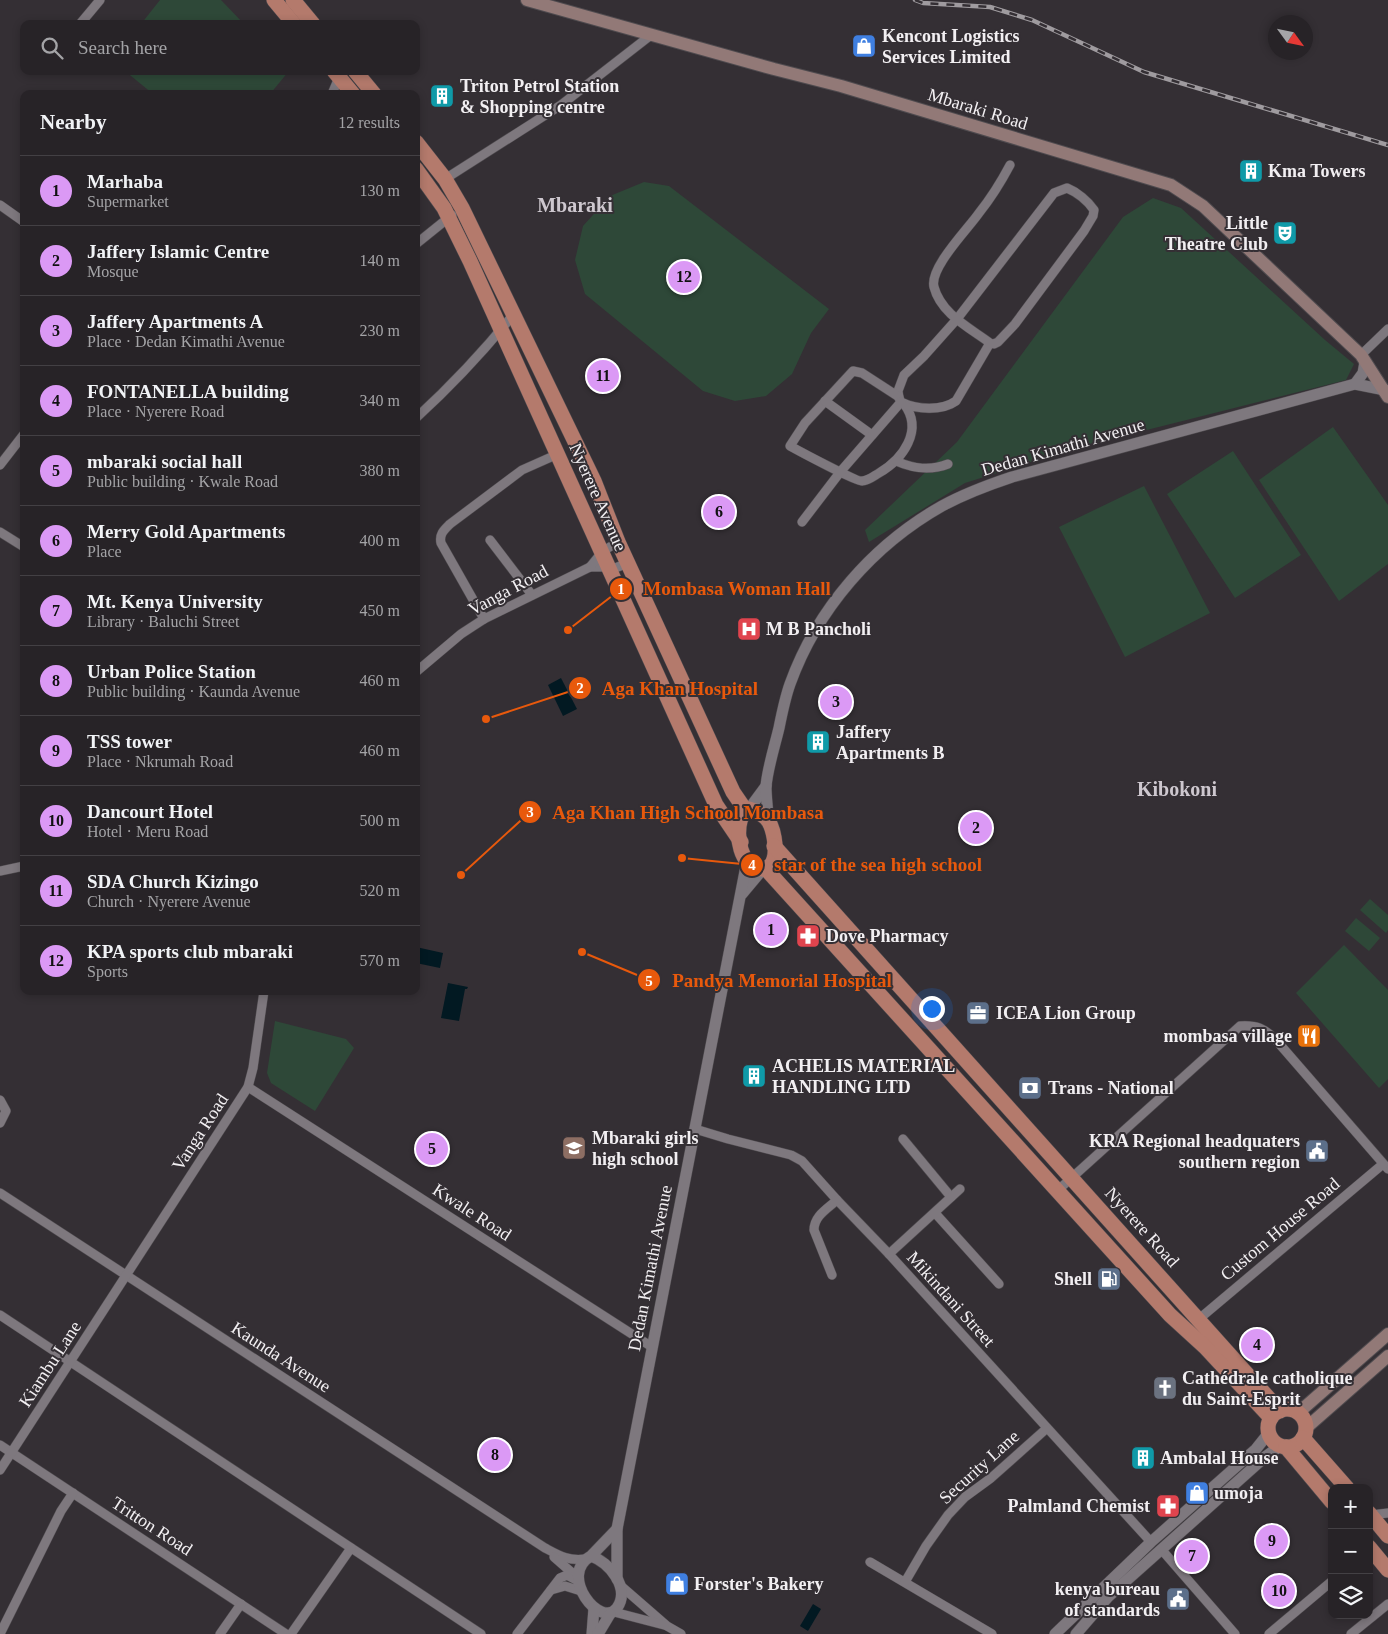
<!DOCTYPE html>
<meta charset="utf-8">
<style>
:root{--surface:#272327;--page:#332f33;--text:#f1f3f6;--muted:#a4a4a7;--line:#434044;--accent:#db99f5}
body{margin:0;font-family:"Times New Roman",serif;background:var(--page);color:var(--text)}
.controls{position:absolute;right:15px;bottom:15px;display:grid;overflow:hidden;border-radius:10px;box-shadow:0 2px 8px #0003}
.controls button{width:45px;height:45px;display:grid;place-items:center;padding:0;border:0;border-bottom:1px solid var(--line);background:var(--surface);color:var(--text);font:25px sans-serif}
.compass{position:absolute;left:1268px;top:15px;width:45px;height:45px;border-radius:50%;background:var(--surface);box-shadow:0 2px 8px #0003;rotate:123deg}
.you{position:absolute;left:931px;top:1008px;width:18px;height:18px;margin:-12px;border:4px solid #fff;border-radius:50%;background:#1a73e8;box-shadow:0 0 0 8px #1a73e833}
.badge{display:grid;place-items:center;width:32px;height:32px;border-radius:50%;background:var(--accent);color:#111;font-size:16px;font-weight:700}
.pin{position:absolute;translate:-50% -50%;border:2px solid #fff;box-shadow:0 1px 5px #0006}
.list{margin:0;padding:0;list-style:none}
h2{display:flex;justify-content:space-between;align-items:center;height:65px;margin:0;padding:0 20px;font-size:21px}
h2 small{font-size:16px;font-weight:400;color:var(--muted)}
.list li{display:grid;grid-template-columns:32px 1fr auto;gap:15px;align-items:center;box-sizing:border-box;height:70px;padding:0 20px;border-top:1px solid var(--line)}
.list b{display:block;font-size:19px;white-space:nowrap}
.list p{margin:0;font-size:16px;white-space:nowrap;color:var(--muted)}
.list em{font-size:16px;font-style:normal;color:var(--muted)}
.icon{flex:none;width:28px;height:28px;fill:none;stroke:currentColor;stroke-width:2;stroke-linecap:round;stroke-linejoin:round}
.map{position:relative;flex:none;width:1388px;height:1634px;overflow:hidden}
.search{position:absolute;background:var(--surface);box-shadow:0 2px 8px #0003;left:20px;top:20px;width:400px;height:55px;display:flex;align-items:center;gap:12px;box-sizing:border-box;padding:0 18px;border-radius:10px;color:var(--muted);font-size:19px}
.panel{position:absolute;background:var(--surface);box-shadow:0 2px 8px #0003;left:20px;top:90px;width:400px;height:905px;border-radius:10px}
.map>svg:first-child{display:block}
.green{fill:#2e4838}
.water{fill:#021922}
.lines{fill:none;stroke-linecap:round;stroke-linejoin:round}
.minor-casing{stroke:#4f4b4f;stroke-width:10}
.tertiary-casing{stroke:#4f4b4f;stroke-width:12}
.secondary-casing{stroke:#4f4b4f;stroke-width:14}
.trunk-casing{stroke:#4f4b4f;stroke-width:16}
.minor{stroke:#7e787e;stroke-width:9}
.tertiary{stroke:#7e787e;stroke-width:11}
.secondary{stroke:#927977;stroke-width:12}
.trunk{stroke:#b47a6c;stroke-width:15}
.rail-casing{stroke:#9f9b9f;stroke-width:4.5}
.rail{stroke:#342f34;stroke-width:2.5;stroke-dasharray:8;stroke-linecap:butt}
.labels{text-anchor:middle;stroke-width:4;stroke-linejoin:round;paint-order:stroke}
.poi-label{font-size:18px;font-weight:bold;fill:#f2eff2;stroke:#342f34;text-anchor:start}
.street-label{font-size:18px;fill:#f2eff2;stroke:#342f34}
.quarter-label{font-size:20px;font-weight:bold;fill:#cec8cf;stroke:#342f34}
.leader{fill:none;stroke:#e8590c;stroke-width:2}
.callout-dot{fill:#e8590c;stroke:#342f34;stroke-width:2}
.mark-label{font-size:15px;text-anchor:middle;font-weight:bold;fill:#fff}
.callout-label{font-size:19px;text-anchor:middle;font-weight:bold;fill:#e8590c;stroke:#342f34;stroke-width:4;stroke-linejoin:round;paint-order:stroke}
</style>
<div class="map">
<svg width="1388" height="1634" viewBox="0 0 1388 1634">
<rect width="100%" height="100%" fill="#342f34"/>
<g class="green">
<path d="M160 0H221L244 24H141Z"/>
<path d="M125 71H289L270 94H153Z"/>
<path d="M644 182 669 186 829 309 811 333 792 374 766 396 735 401 703 391 585 294 575 260 583 226 610 196Z"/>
<path d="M1153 198 1181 208 1325 340 1354 364 1346 380 1075 448 965 483 869 542 865 530 957 442 1123 217Z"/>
<path d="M1333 427 1388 505V564L1339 601 1259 480Z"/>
<path d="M1233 451 1301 555 1235 598 1167 494Z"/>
<path d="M1144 486 1210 613 1125 657 1059 527Z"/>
<path d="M1370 899 1388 915V930L1386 933 1360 910Z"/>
<path d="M1356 918 1380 938 1369 951 1345 931Z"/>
<path d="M1344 945 1388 990V1079L1379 1088 1296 993Z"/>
<path d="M275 1021 346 1039 354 1048 315 1111 271 1083 267 1073Z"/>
</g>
<g class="water">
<path d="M561 678 577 709 563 716 548 685Z"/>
<path d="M416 947 443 953 440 968 416 963Z"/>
<path d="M448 983 468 987 467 989H465L459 1021 441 1018Z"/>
<path d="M813 1604 821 1609 808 1631 800 1626Z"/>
</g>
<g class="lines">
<defs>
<g id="minor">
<path d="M80 24 100 0"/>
<path d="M332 94 340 75"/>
<path d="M445 179 561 105 651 35"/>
<path d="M0 205 24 222"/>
<path d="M416 244 452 215"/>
<path d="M990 343 956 401C942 411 917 410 901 402L899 398 898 391 904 375 924 356 957 319 1054 193 1067 188C1077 192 1088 201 1094 210L1093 216 1084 231 1015 324 998 342 994 344 990 343C970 328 941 314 934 287 929 268 968 229 979 213 991 198 1001 182 1010 165"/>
<path d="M1361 355 1388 329"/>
<path d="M899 397 862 373 853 371 805 423 790 446C799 451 857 482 862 481 868 481 874 476 879 473 903 459 924 430 904 404"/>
<path d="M825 401 872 435"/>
<path d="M416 418C451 386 483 352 513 315"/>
<path d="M896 461C914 469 930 471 948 464"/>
<path d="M0 465 24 434"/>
<path d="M802 522 841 471 901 402"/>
<path d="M0 532 24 547"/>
<path d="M490 540 532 595"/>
<path d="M590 567H604L610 570 628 563"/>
<path d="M484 619 441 543C439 534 444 530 450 524L522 470 558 454"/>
<path d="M416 672 461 634 484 619 590 567 603 551 618 542"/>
<path d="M0 871 24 866"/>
<path d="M248 1087 652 1347"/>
<path d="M0 1100 6 1111 0 1123"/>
<path d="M695 1129 728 1139 791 1155 802 1161 837 1200 889 1254 1151 1542"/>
<path d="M903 1139 951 1197"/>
<path d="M1057 1191 1240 1026C1257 1025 1264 1028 1276 1040L1388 1169"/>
<path d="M0 1193 545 1548C560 1556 568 1561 585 1559"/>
<path d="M935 1213 999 1284"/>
<path d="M889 1254 960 1189"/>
<path d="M832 1275 814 1230C814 1216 827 1209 837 1200"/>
<path d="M0 1315 481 1634"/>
<path d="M1199 1319 1383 1164"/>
<path d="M0 1445 286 1634"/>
<path d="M0 1470 248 1087 253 1068 264 991"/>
<path d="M1371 1515 1388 1513"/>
<path d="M1161 1549 1235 1634"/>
<path d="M554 1557 578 1578"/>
<path d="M870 1562 992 1634"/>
<path d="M905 1582 926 1546 948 1515 965 1497 991 1478 1046 1429"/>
<path d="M621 1586 667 1626 681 1634"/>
<path d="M551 1590 565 1586 581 1591"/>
<path d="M614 1612 664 1625"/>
<path d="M0 1634 61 1511 73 1493"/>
<path d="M220 1634 241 1604"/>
<path d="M291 1634 351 1548"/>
<path d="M517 1634 560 1578 567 1575 578 1581"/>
<path d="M1269 1634 1332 1581"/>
<path d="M1351 1634 1388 1604"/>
</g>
<g id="tertiary">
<path d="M1355 384 1363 373 1365 362"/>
<path d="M749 809 766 786"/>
<path d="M768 821C768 810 766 798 766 787 767 770 775 745 779 728 782 713 785 698 790 684 817 609 873 545 942 506 964 494 988 485 1012 477L1355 384 1385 390"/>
<path d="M742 894 762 870"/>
<path d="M591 1556C609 1562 631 1588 617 1608 601 1630 557 1575 591 1556L617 1529"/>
<path d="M617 1579V1529L747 861"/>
<path d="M592 1634 594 1608"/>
<path d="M598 1634 610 1614"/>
<path d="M1055 1634 1151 1542 1256 1449 1268 1434"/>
<path d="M1076 1634 1108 1597 1265 1457 1280 1446"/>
</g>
<g id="secondary">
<path d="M527 0 774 69 841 86 1171 185 1203 206 1361 355 1388 397"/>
<path d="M1298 1413 1388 1334"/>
<path d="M1306 1428 1388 1356"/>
</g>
<g id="trunk">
<path d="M274 0 294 24"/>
<path d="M293 0 313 24"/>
<path d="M334 71 353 94"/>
<path d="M355 71 374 94"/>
<path d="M416 142 445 179 462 208 594 481 618 542 733 792 746 811"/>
<path d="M416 169 444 208 470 261 716 805 741 842"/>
<path d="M749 809C756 811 762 814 766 818 774 826 777 849 774 859 770 873 755 871 747 861 737 850 734 817 749 809Z"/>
<path d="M774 846 1280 1411"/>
<path d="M766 869 1170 1315 1205 1347 1271 1418"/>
<circle cx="1287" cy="1428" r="19"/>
<path d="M1303 1438 1347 1488"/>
<path d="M1286 1447 1332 1502"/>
<path d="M1369 1513 1388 1536"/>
<path d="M1369 1547 1388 1570"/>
</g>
</defs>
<use href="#minor" class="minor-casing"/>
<use href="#tertiary" class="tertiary-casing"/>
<use href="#secondary" class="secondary-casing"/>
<use href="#trunk" class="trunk-casing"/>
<use href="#minor" class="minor"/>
<use href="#tertiary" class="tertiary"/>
<use href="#secondary" class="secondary"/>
<use href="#trunk" class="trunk"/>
<defs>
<path id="rail" d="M915 0 923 3 990 7 1032 20 1144 72 1388 145"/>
</defs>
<use href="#rail" class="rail-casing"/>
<use href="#rail" class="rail"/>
</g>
<defs>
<symbol id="shop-square" viewBox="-11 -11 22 22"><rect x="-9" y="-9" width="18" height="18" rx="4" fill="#3f7fe0" stroke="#342f34"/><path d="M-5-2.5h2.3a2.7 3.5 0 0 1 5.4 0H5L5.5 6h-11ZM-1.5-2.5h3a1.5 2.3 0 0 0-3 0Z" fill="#fff"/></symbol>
<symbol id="building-square" viewBox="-11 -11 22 22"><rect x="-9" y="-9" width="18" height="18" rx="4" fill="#0f9aa8" stroke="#342f34"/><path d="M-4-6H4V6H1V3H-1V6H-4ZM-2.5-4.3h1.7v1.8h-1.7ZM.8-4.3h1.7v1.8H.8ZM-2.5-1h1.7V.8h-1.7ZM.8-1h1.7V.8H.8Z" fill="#fff"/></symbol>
<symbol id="theatre-square" viewBox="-11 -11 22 22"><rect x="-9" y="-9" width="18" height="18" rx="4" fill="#0f9aa8" stroke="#342f34"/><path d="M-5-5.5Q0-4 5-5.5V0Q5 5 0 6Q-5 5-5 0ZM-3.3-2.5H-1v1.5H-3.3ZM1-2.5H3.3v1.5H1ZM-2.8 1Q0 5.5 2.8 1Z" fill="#fff"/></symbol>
<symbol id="hospital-square" viewBox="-11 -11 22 22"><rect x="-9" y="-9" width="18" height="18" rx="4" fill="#e0444e" stroke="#342f34"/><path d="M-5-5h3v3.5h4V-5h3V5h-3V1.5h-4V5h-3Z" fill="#fff"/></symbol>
<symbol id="pharmacy-square" viewBox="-11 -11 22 22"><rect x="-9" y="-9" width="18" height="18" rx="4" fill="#e0444e" stroke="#342f34"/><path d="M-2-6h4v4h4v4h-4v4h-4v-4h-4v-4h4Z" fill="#fff"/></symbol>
<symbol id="office-square" viewBox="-11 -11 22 22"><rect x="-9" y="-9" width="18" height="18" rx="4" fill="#5c6f8a" stroke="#342f34"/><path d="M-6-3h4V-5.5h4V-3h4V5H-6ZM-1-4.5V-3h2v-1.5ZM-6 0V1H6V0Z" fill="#fff"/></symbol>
<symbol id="restaurant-square" viewBox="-11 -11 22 22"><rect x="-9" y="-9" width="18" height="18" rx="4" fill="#e8710a" stroke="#342f34"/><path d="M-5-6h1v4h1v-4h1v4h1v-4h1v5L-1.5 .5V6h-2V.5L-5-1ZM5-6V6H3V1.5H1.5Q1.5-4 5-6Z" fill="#fff"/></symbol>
<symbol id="bank-square" viewBox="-11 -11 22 22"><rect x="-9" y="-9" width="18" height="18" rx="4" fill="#5c6f8a" stroke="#342f34"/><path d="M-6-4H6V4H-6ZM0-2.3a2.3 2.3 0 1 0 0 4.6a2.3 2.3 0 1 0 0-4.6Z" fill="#fff"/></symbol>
<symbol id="school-square" viewBox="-11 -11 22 22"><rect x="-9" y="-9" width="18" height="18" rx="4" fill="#8d6e63" stroke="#342f34"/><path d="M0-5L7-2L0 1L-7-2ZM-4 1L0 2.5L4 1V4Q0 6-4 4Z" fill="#fff"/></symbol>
<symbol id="civic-square" viewBox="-11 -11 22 22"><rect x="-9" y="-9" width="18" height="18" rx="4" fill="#5c6f8a" stroke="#342f34"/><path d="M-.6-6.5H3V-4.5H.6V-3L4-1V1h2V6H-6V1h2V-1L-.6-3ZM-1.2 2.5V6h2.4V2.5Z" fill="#fff"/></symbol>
<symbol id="fuel-square" viewBox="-11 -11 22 22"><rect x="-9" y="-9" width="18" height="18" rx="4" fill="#5c6f8a" stroke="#342f34"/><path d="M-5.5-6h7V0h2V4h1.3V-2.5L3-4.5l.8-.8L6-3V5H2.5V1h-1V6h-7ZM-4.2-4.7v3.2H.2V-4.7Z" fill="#fff"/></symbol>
<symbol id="church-square" viewBox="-11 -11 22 22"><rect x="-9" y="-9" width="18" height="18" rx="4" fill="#6b7280" stroke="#342f34"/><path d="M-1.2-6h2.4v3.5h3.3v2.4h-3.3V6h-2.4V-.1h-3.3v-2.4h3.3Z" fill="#fff"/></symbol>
</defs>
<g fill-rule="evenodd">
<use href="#shop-square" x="850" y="32" width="28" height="28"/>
<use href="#building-square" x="428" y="82" width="28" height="28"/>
<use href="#building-square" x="1237" y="157" width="28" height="28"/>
<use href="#theatre-square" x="1271" y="219" width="28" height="28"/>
<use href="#hospital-square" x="735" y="615" width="28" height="28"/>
<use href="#building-square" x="804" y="728" width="28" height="28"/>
<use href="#pharmacy-square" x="794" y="922" width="28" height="28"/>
<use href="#office-square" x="964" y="999" width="28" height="28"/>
<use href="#restaurant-square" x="1295" y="1022" width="28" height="28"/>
<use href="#building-square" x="740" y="1062" width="28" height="28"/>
<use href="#bank-square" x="1016" y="1074" width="28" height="28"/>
<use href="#school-square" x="560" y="1134" width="28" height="28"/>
<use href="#civic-square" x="1303" y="1137" width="28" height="28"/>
<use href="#fuel-square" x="1095" y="1265" width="28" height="28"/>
<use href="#church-square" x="1151" y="1374" width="28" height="28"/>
<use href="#building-square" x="1129" y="1444" width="28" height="28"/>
<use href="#shop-square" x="1183" y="1479" width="28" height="28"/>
<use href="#pharmacy-square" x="1154" y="1492" width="28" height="28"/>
<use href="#shop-square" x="663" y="1570" width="28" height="28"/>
<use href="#civic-square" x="1164" y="1585" width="28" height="28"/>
</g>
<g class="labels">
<g class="poi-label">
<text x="882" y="42">Kencont Logistics<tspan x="882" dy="21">Services Limited</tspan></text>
<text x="460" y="92">Triton Petrol Station<tspan x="460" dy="21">&amp; Shopping centre</tspan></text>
<text x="1268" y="177">Kma Towers</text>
<text x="1268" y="229" text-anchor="end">Little<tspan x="1268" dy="21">Theatre Club</tspan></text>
<text x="766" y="635">M B Pancholi</text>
<text x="836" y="738">Jaffery<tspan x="836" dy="21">Apartments B</tspan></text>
<text x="826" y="942">Dove Pharmacy</text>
<text x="996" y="1019">ICEA Lion Group</text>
<text x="1292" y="1042" text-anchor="end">mombasa village</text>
<text x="772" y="1072">ACHELIS MATERIAL<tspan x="772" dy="21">HANDLING LTD</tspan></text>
<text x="1048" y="1094">Trans - National</text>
<text x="592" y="1144">Mbaraki girls<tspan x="592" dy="21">high school</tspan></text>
<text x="1300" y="1147" text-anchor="end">KRA Regional headquaters<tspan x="1300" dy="21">southern region</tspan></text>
<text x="1092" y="1285" text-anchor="end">Shell</text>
<text x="1182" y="1384">Cathédrale catholique<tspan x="1182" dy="21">du Saint-Esprit</tspan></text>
<text x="1160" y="1464">Ambalal House</text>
<text x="1214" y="1499">umoja</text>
<text x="1150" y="1512" text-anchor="end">Palmland Chemist</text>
<text x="694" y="1590">Forster's Bakery</text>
<text x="1160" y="1595" text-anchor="end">kenya bureau<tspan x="1160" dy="21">of standards</tspan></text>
</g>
<g class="street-label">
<text transform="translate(978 109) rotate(17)" y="6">Mbaraki Road</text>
<text transform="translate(1063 447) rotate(-16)" y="6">Dedan Kimathi Avenue</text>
<text transform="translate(598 497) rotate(66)" y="6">Nyerere Avenue</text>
<text transform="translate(508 590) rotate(-28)" y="6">Vanga Road</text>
<text transform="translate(200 1132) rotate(-57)" y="6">Vanga Road</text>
<text transform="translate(472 1212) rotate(33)" y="6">Kwale Road</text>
<text transform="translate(1142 1227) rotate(48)" y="6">Nyerere Road</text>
<text transform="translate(1280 1229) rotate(-40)" y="6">Custom House Road</text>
<text transform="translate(650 1268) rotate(-79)" y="6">Dedan Kimathi Avenue</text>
<text transform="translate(951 1299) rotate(48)" y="6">Mikindani Street</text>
<text transform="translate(281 1357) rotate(33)" y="6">Kaunda Avenue</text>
<text transform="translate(50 1364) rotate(-57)" y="6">Kiambu Lane</text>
<text transform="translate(979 1467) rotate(-42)" y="6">Security Lane</text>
<text transform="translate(152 1526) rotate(33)" y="6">Tritton Road</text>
</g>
<g class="quarter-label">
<text x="575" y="212">Mbaraki</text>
<text x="1177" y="796">Kibokoni</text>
</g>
</g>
<path class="leader" d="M568 630L621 589M486 719L580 688M461 875L530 812M682 858L752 865M582 952L649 980"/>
<g class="callout-dot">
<circle cx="568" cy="630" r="5"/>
<circle cx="486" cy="719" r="5"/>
<circle cx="461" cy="875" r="5"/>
<circle cx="682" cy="858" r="5"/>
<circle cx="582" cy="952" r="5"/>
<circle cx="621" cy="589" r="12"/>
<circle cx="580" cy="688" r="12"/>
<circle cx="530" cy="812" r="12"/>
<circle cx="752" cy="865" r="12"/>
<circle cx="649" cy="980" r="12"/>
</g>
<g class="mark-label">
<text x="621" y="594">1</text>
<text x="580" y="693">2</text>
<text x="530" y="817">3</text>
<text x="752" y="870">4</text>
<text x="649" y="986">5</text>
</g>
<g class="callout-label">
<text x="737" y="595">Mombasa Woman Hall</text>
<text x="680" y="695">Aga Khan Hospital</text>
<text x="688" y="819">Aga Khan High School Mombasa</text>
<text x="878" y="871">star of the sea high school</text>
<text x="782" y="987">Pandya Memorial Hospital</text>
</g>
</svg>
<div class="controls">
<button>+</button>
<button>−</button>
<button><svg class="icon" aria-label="layers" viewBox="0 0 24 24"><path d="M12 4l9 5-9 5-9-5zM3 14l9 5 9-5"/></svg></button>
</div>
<svg class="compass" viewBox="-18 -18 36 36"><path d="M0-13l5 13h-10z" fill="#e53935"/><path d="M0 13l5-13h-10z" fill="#a4a4a7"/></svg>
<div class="you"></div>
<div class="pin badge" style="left:771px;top:930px">1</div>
<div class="pin badge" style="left:976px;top:828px">2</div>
<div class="pin badge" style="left:836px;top:702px">3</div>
<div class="pin badge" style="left:1257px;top:1345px">4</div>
<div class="pin badge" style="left:432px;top:1149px">5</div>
<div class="pin badge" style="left:719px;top:512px">6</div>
<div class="pin badge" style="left:1192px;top:1556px">7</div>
<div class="pin badge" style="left:495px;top:1455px">8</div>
<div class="pin badge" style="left:1272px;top:1541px">9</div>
<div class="pin badge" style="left:1279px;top:1591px">10</div>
<div class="pin badge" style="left:603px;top:376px">11</div>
<div class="pin badge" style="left:684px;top:277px">12</div>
<div class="search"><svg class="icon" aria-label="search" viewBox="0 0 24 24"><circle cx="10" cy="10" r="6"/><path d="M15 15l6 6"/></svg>Search here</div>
<section class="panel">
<h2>Nearby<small>12 results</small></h2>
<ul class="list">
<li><span class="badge">1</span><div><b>Marhaba</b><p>Supermarket</p></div><em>130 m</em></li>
<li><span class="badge">2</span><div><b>Jaffery Islamic Centre</b><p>Mosque</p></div><em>140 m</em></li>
<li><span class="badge">3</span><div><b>Jaffery Apartments A</b><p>Place · Dedan Kimathi Avenue</p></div><em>230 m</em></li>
<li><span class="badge">4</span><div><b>FONTANELLA building</b><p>Place · Nyerere Road</p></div><em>340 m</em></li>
<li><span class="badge">5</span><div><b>mbaraki social hall</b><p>Public building · Kwale Road</p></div><em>380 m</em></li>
<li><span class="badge">6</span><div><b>Merry Gold Apartments</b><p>Place</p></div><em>400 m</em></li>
<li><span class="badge">7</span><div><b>Mt. Kenya University</b><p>Library · Baluchi Street</p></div><em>450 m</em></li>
<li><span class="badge">8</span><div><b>Urban Police Station</b><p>Public building · Kaunda Avenue</p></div><em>460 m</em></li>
<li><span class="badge">9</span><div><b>TSS tower</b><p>Place · Nkrumah Road</p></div><em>460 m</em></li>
<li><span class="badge">10</span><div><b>Dancourt Hotel</b><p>Hotel · Meru Road</p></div><em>500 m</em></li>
<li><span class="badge">11</span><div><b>SDA Church Kizingo</b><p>Church · Nyerere Avenue</p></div><em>520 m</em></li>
<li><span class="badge">12</span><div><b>KPA sports club mbaraki</b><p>Sports</p></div><em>570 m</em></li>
</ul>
</section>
</div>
